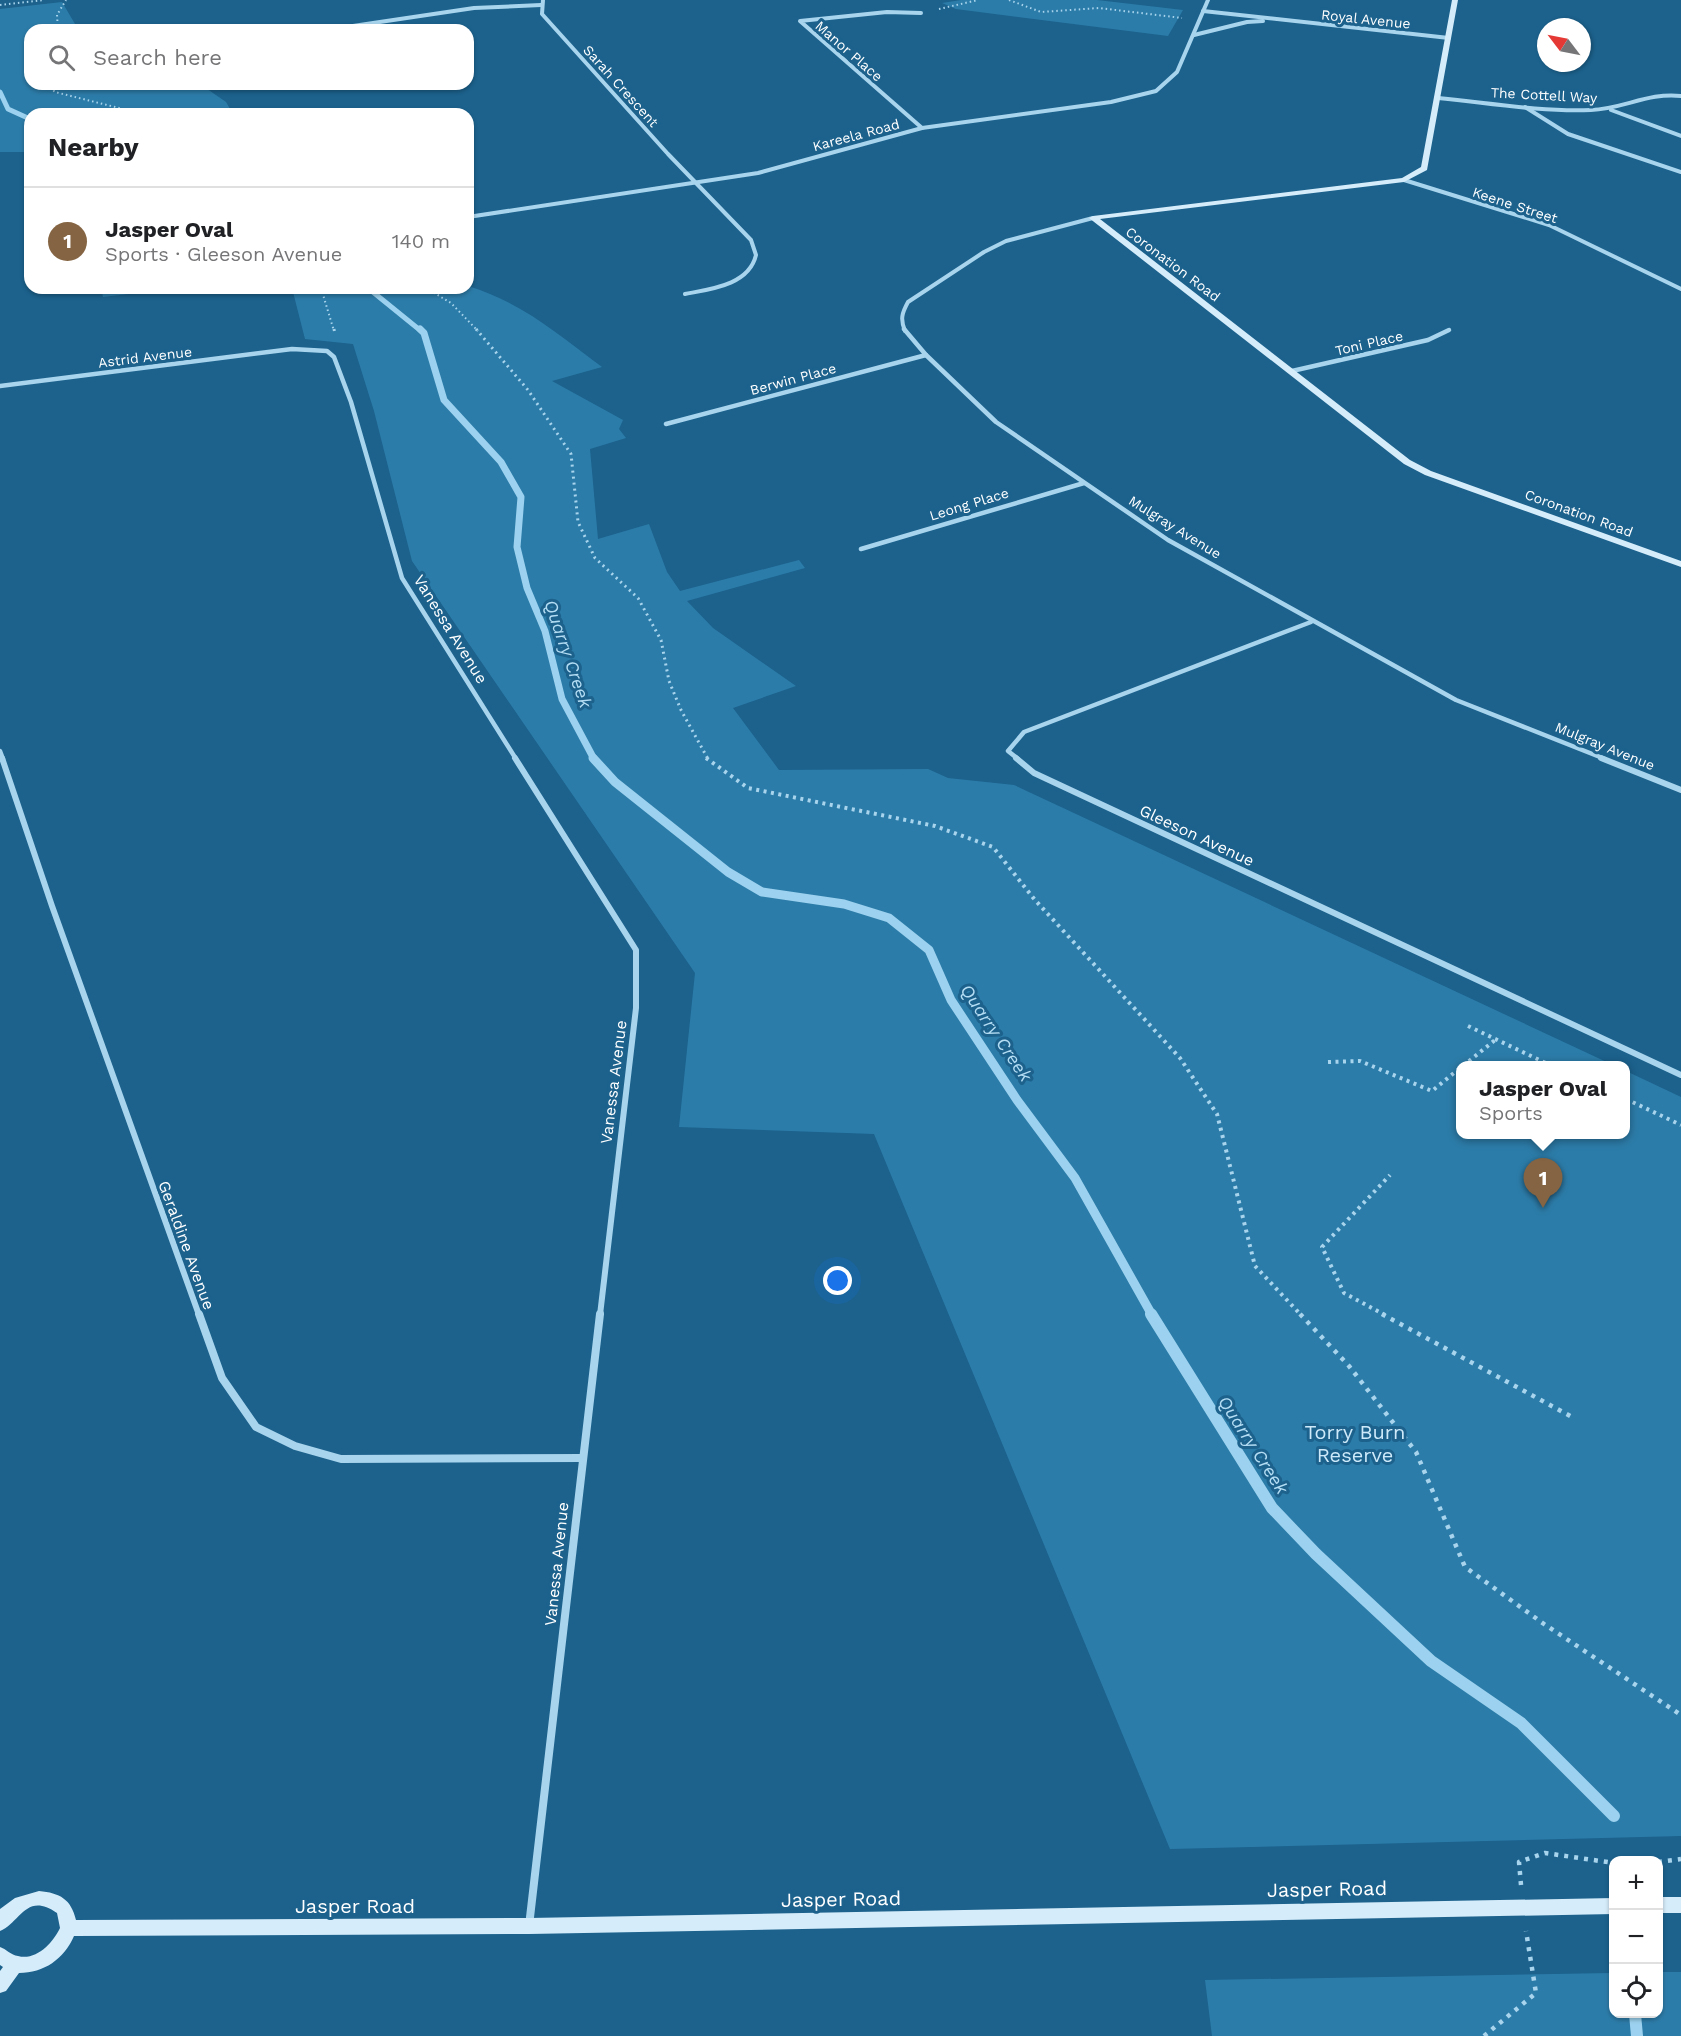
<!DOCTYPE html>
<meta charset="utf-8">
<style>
:root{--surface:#fff;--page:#f6f6f6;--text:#202124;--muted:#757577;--line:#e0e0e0;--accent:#846442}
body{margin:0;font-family:"Work Sans",sans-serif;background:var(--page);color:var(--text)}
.controls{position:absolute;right:18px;bottom:18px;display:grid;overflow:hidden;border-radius:12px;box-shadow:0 2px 4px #0004}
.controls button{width:54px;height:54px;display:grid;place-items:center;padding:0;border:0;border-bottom:2px solid var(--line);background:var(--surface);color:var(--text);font:30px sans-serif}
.compass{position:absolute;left:1537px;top:18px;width:54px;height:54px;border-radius:50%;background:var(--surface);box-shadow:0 2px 4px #0004;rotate:302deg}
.you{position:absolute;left:838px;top:1281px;width:21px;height:21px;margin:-15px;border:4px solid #fff;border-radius:50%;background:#1a73e8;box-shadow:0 0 0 9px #1a73e833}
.badge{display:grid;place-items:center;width:39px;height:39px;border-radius:50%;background:var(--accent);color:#fff;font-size:20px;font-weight:700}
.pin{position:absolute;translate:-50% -50px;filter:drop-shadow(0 2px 3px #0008)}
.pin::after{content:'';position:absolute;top:32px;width:21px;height:18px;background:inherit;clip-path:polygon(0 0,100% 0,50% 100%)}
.popup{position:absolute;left:1456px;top:1061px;width:174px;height:78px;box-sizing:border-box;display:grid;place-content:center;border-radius:12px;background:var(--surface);filter:drop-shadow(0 2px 4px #0005);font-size:20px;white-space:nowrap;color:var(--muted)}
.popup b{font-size:22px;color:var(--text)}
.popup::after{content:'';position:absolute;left:50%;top:100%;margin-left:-12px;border:12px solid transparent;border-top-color:var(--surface)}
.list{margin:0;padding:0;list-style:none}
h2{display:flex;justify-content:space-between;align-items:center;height:78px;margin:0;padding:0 24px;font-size:26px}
h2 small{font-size:20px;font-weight:400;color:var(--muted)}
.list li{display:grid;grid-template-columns:39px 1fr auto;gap:18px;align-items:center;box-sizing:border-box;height:108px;padding:0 24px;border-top:2px solid var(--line)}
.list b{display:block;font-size:22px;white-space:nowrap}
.list p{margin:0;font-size:20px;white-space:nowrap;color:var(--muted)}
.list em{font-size:20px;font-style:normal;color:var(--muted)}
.icon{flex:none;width:33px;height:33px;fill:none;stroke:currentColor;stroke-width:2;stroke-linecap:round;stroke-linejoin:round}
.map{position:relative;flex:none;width:1681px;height:2036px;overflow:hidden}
.search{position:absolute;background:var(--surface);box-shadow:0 2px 4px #0004;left:24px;top:24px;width:450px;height:66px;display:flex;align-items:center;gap:15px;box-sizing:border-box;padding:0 21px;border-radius:18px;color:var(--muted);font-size:22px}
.panel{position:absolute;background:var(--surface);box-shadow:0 2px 4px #0004;left:24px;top:108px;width:450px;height:186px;border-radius:18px}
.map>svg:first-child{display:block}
.green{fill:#2c7ca9}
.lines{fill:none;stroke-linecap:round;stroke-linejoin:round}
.stream-far3{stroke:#9cd2ef;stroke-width:5}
.stream-far2{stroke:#9cd2ef;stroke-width:7}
.stream-far1{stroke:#9cd2ef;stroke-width:9}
.stream{stroke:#9cd2ef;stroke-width:12}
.path-far3{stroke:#a8d4ed;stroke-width:2;stroke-dasharray:1.5 3;stroke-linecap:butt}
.path-far2{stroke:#a8d4ed;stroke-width:3;stroke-dasharray:2 4;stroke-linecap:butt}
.path-far1{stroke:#a8d4ed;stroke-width:4;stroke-dasharray:3 4.5;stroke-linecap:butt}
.path{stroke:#a8d4ed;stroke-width:4.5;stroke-dasharray:4 6;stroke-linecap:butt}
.street-far3{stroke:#a8d4ed;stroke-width:4}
.street-far2{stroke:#a8d4ed;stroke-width:4.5}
.street-far1{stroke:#a8d4ed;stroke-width:6}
.street{stroke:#a8d4ed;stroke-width:8}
.secondary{fill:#d5ecfa;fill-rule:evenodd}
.labels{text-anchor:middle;stroke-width:6;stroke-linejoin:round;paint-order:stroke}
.far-street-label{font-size:14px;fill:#fff;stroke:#1c628d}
.street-label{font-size:16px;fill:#fff;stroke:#1c628d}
.water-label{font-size:18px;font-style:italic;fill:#b4ddf4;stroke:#1c628d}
.near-park-label{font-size:20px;fill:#ceeafa;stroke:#1c628d}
.near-street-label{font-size:20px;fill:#fff;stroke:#1c628d}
</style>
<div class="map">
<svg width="1681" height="2036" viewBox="0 0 1681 2036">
<rect width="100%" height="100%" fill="#1c628d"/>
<g class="green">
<path d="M961 0H1097L1183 10 1168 36 956 9 942 3Z"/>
<path d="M62 2 78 29 82 30H30V84H200L226 102 233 114H30V152H0V9Z"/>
<path d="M468 286C523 303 556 333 602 367L552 381 623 420 619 429 626 438 590 449 598 539 649 524 667 572 680 591 799 560 805 568 687 601 713 628 796 686 733 708 779 770 928 769 948 778 1014 785 1613 1065 1460 1066V1134H1626V1071L1681 1097V1836L1170 1849 874 1134 679 1127 695 973 412 561 374 411 353 344 305 339 292 288H468Z"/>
<path d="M101 288H179L103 297Z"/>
<path d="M1659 1972H1681V2036H1212L1205 1980 1613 1973 1614 2014H1658Z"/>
</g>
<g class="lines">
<g class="stream-far3">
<path d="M0 92 8 109 30 119"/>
<path d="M368 288 421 331"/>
</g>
<path class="stream-far2" d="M420 329 424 333 444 400 501 462 521 497 517 547 527 588 545 631 562 699 594 759"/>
<path class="stream-far1" d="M593 758 615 782 728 872 762 892 844 904 889 918 929 950 951 1000 1017 1100 1075 1178 1152 1315"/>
<g class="stream">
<path d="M1151 1314 1272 1508 1316 1554 1431 1661 1521 1723 1614 1816"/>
<path d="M1635 2014 1637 2036"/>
</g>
<g class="path-far3">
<path d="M1009 0 1041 12 1099 8 1182 18"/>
<path d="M0 5 44 0"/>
<path d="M939 9 978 0"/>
<path d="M58 30 57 15 66 0"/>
<path d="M47 84 55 92 143 114"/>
<path d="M321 288 334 331"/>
<path d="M426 288 451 303 478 331"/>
</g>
<g class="path-far2">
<path d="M334 329 335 334"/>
<path d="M476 329 528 390 571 454 578 522 595 558 638 598 661 640 669 681 681 710 708 759"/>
</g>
<g class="path-far1">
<path d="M706 758 748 788 935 826 993 847 1035 900 1180 1058 1217 1114 1255 1266 1301 1315"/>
<path d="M1468 1026 1552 1066"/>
<path d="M1328 1062 1360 1061 1432 1091 1460 1068"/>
<path d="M1463 1066 1495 1040"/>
<path d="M1626 1099 1681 1125"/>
<path d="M1385 1315 1344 1293 1322 1247 1390 1175"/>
</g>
<g class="path">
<path d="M1300 1314 1349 1366 1416 1452 1465 1567 1544 1624 1681 1715"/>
<path d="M1382 1314 1574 1418"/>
<path d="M1658 1862 1681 1859"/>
<path d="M1521 1885 1519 1862 1545 1853 1614 1863"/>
<path d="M1484 2036 1536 1993 1526 1931"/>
</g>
<g class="street-far3">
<path d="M543 0 542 14 668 154 751 240 756 255C749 285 711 289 685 294"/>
<path d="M1203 11 1449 38"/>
<path d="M921 13 887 12 800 21 922 128"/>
<path d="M326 30 474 8 541 5"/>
<path d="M1194 35 1247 22 1263 21"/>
<path d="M1438 98C1489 103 1540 112 1591 110 1623 109 1649 92 1681 96"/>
<path d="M1525 107 1568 134 1681 172"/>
<path d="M1611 110 1681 136"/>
<path d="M1404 180 1549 225 1681 289"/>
<path d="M468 217 758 173 922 128 1111 102 1156 91 1177 72 1208 0"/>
<path d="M905 331C900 319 902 313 908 302L984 252 1006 241 1093 218"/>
</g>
<g class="street-far2">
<path d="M904 329 926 355 996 422 1168 540 1456 700 1605 759"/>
<path d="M1292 371 1428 340 1449 330"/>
<path d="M0 386 292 349 327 351 334 357 351 402 402 578 516 759"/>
<path d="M666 424 926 355"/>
<path d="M861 549 1084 483"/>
<path d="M0 751 3 759"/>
<path d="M1018 759 1008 751 1024 732 1311 622"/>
</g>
<g class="street-far1">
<path d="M2 758 52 906 199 1315"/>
<path d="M515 758 636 950V1008L600 1315"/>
<path d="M1016 758 1034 773 1681 1075"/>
<path d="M1601 758 1681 790"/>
</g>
<g class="street">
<path d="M199 1314 222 1378 256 1427 295 1446 341 1459 582 1458"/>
<path d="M529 1926 600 1314"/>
</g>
<g class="secondary">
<path d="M1452 0H1458L1427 170 1404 182 1100 219 1410 460 1431 471 1681 561V567L1425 475 1404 464 1089 218 1093 216 1402 178 1421 167Z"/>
<path d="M39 1891C60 1893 71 1899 76 1920L529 1918 1614 1898V1914L529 1934 74 1936C64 1959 44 1973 19 1973L6 1991 0 1993V1971L3 1967 0 1965V1947C6 1949 11 1955 18 1956 36 1961 53 1943 60 1928L57 1913C26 1891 20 1923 0 1931V1909L15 1898Z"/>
<rect x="1658" y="1897" width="23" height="16"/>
</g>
</g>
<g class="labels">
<g class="far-street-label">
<text transform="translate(1366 19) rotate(6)" y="5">Royal Avenue</text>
<text transform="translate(849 51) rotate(41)" y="5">Manor Place</text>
<text transform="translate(621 86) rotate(48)" y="5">Sarah Crescent</text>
<text transform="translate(1544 95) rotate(3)" y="5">The Cottell Way</text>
<text transform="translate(856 135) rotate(-15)" y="5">Kareela Road</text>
<text transform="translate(1515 205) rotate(18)" y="5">Keene Street</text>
<text transform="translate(1173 264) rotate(37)" y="5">Coronation Road</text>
<text transform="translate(1369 343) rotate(-13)" y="5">Toni Place</text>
<text transform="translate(145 357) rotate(-7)" y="5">Astrid Avenue</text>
<text transform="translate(793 379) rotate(-15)" y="5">Berwin Place</text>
<text transform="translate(969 504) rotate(-17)" y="5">Leong Place</text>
<text transform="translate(1579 513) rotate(20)" y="5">Coronation Road</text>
<text transform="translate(1175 527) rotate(32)" y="5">Mulgray Avenue</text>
<text transform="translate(1605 746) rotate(22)" y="5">Mulgray Avenue</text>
</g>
<g class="street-label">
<text transform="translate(451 629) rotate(58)" y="6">Vanessa Avenue</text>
<text transform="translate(1197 835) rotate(25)" y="6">Gleeson Avenue</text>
<text transform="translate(613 1082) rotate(-83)" y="6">Vanessa Avenue</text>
<text transform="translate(187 1245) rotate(70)" y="6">Geraldine Avenue</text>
<text transform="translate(556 1564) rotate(-84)" y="6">Vanessa Avenue</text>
</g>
<g class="water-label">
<text transform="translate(568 654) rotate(71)" y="6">Quarry Creek</text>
<text transform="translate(996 1033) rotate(56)" y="6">Quarry Creek</text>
<text transform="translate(1253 1445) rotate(57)" y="6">Quarry Creek</text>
</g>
<g class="near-park-label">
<text x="1355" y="1439">Torry Burn<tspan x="1355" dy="23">Reserve</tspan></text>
</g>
<g class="near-street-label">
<text transform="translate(1327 1889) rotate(-1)" y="7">Jasper Road</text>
<text transform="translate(841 1899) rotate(-1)" y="7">Jasper Road</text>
<text x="355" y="1913">Jasper Road</text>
</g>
</g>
</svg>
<div class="controls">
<button>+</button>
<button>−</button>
<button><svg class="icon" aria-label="locate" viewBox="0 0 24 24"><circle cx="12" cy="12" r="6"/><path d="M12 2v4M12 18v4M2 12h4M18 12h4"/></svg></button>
</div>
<svg class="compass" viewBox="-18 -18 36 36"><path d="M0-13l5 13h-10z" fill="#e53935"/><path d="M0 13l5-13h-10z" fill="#757577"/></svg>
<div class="you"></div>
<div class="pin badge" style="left:1543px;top:1208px">1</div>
<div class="popup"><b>Jasper Oval</b>Sports</div>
<div class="search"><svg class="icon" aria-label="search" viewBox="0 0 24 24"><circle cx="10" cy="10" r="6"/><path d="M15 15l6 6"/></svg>Search here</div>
<section class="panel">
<h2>Nearby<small></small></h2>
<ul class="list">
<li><span class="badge">1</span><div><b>Jasper Oval</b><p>Sports · Gleeson Avenue</p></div><em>140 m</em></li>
</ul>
</section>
</div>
